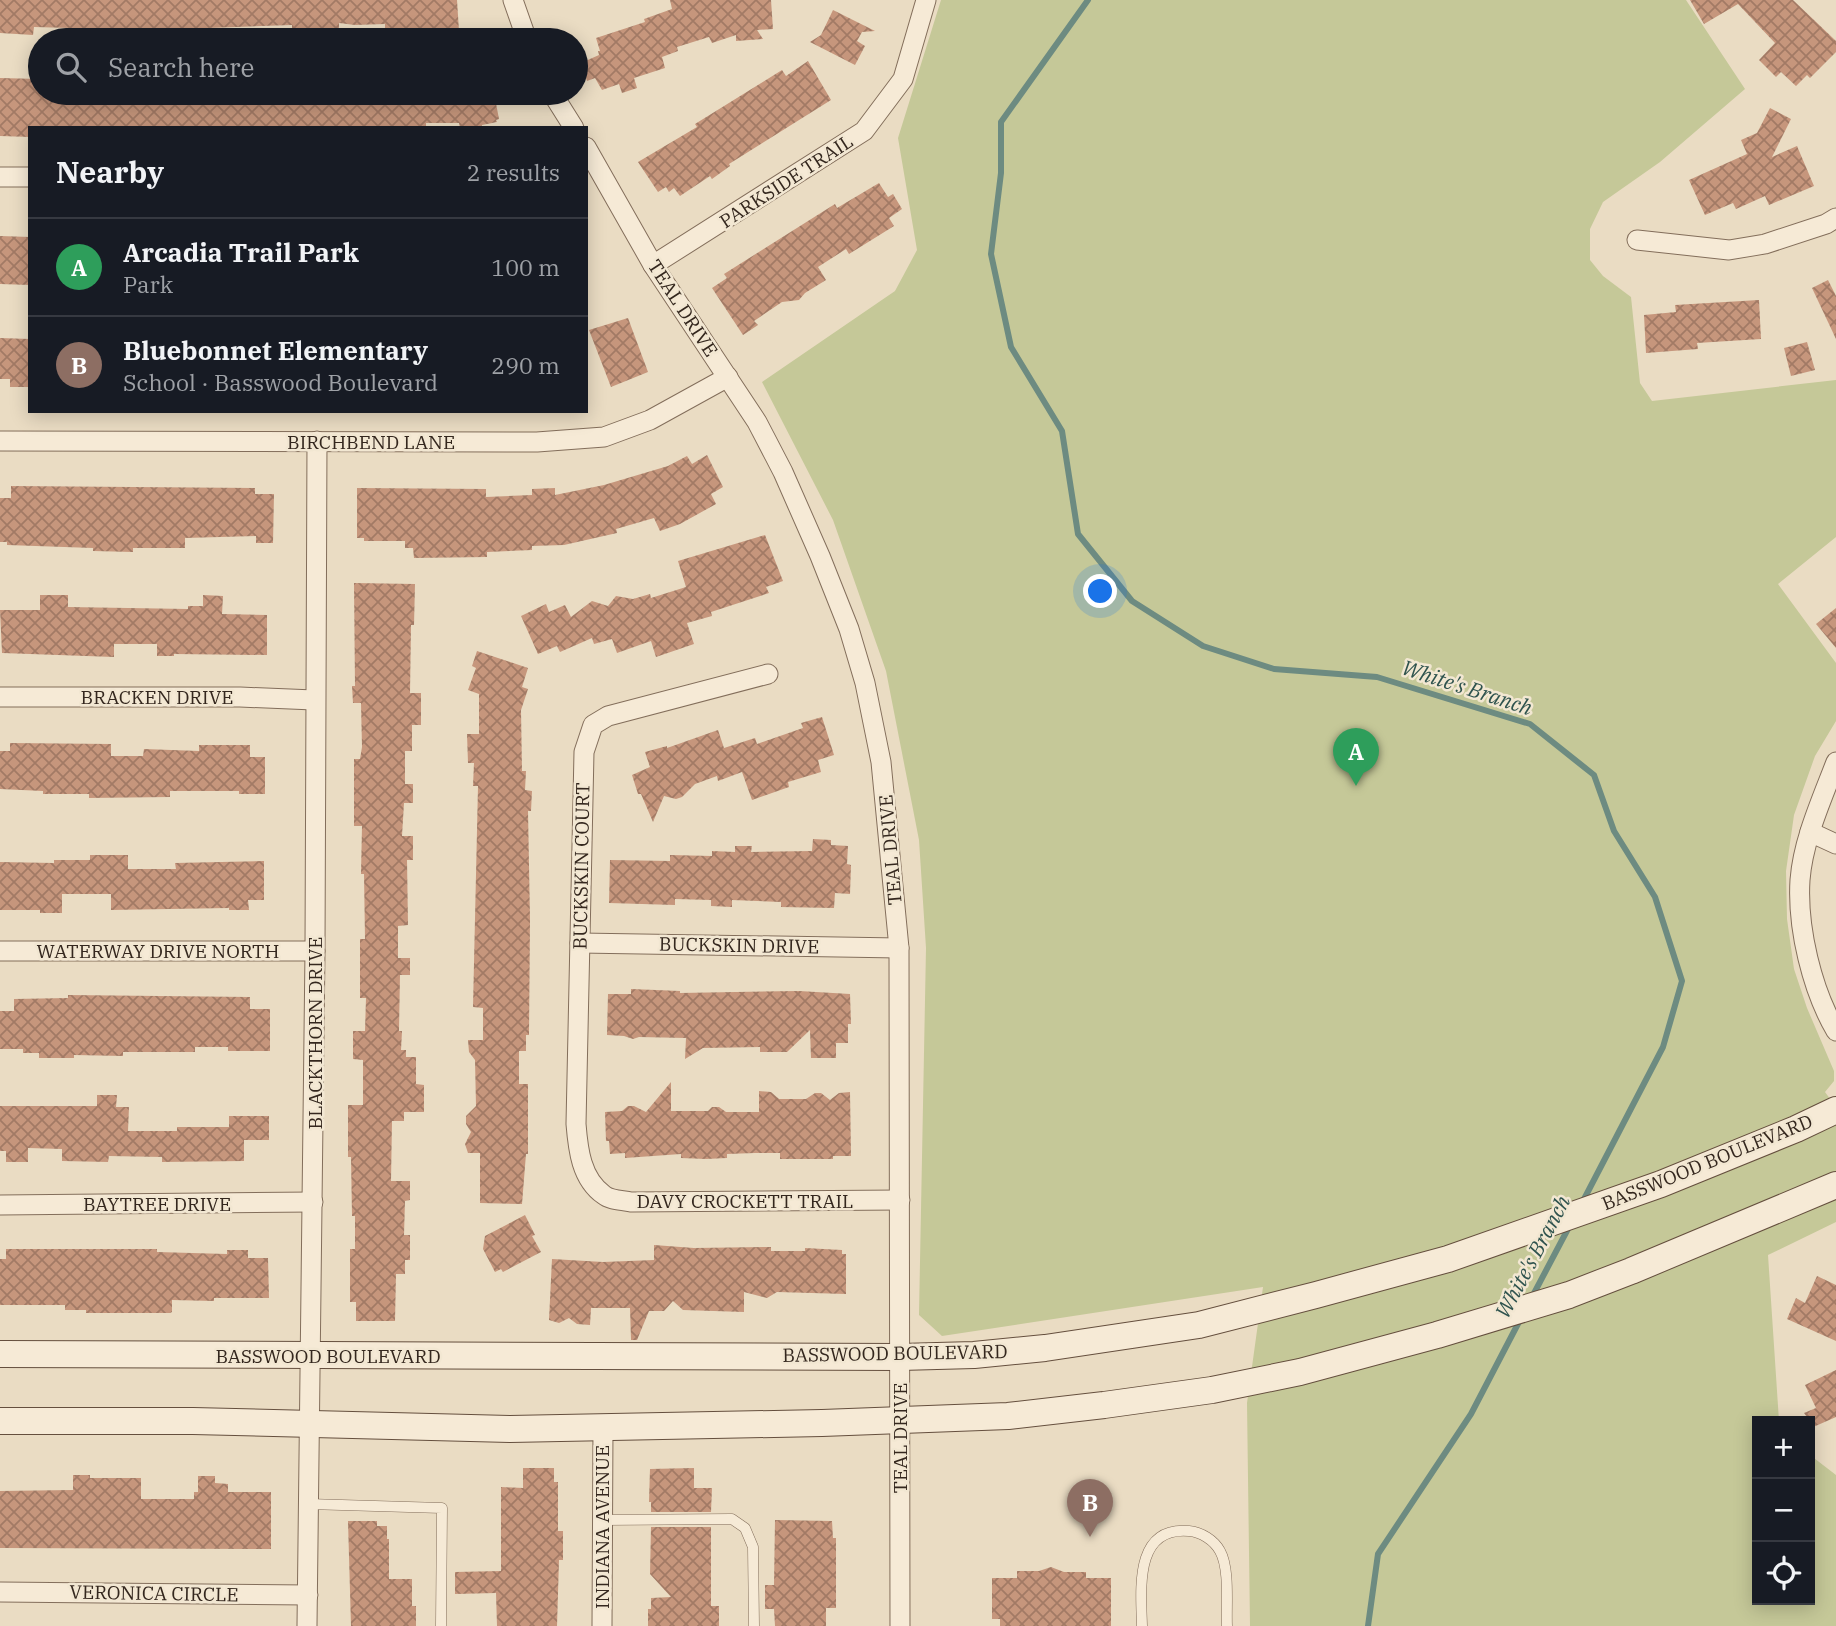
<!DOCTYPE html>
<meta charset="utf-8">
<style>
:root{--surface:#171b24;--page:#20242c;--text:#f1f3f6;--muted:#9ea1a6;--line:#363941;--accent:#c49ba0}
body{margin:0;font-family:"IBM Plex Serif",serif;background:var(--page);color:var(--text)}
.controls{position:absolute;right:21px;bottom:21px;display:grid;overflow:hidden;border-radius:0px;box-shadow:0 4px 18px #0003}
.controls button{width:63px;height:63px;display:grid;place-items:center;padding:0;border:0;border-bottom:2px solid var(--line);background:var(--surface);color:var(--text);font:35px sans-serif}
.you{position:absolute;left:1101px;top:592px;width:24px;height:24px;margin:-18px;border:5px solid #fff;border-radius:50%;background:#1a73e8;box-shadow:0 0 0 10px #1a73e833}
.badge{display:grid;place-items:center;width:46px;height:46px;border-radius:50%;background:var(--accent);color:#fff;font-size:23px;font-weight:700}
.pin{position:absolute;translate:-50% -58px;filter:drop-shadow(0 2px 4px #0008)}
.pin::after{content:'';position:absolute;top:37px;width:24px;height:21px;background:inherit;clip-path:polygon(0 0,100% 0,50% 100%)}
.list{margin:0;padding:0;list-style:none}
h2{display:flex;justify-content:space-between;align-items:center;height:91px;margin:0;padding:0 28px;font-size:30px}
h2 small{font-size:23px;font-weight:400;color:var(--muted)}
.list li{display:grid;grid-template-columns:46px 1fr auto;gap:21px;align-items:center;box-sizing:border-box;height:98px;padding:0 28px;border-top:2px solid var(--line)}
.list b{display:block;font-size:26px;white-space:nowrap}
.list p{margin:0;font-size:23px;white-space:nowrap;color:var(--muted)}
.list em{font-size:23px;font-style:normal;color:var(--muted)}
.icon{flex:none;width:38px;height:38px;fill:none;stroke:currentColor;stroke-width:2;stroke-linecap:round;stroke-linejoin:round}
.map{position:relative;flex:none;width:1836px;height:1626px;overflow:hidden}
.search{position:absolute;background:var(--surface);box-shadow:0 4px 18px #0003;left:28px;top:28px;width:560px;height:77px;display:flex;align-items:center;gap:18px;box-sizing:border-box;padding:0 24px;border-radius:38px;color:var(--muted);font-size:26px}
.panel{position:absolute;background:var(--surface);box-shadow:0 4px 18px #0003;left:28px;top:126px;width:560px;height:287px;border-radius:0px}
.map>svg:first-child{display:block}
.park{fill:#c5c898}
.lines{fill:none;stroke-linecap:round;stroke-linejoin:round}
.stream{stroke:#6d8b81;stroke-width:6}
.building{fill:url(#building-cross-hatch)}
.lane-casing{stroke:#836e5b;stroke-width:11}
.street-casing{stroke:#836e5b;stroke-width:21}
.secondary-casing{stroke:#654f3e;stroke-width:28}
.lane{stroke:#f6ead6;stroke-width:10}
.street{stroke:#f6ead6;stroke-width:19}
.secondary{stroke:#f6ead6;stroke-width:26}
.labels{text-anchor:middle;stroke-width:5;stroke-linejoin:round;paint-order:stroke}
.street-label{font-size:19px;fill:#34271e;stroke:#f2e7d2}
.water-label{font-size:21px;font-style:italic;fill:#2f534e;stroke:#f2e7d2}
</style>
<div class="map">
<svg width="1836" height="1626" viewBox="0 0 1836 1626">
<defs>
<pattern id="building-cross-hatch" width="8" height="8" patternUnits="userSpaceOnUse" patternTransform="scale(1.75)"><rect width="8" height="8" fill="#c6967c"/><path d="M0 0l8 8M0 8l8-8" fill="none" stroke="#a27a65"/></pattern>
</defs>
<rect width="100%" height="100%" fill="#eadcc3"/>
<path class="park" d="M941 0H1686L1745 89 1660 162 1603 202 1590 229V260L1603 276 1631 297 1640 383 1652 401 1836 380V537L1778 584 1836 663V721L1815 756 1794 815 1786 871 1787 919 1794 969 1807 1008 1834 1071V1081L1825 1092 1836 1107V1222L1768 1255 1779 1421H1757V1600H1810V1455L1836 1475V1626H1250L1247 1403 1263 1287 942 1336 919 1315 926 948 919 840 886 671 833 520 762 382 895 291 917 250 898 138Z"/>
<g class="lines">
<g class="stream">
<path d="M1088 0 1001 122V173L991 254 1011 347 1062 431 1078 534 1132 601 1203 646 1274 669 1377 677 1530 724 1594 775 1614 831 1655 897 1682 981 1663 1047 1582 1203"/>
<path d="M1531 1299 1570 1225"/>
<path d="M1368 1626 1378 1554 1471 1414 1521 1318"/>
</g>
</g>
<g class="building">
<path d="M0 0H457L459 31 448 40H443V33L417 35V32L385 34V24L355 25 339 23V31H328V37H292V25L208 28V30L188 31V37H171V32H113V34H87L79 37 70 35V28L34 27 33 35 0 33Z"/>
<path d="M670 0H771L773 29 757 30 763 39 736 41V35L712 43 709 37 677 47 678 51 662 57 665 68 634 78 637 88 622 93 619 84 602 90 595 78 587 81 581 63 599 55 598 51H600L596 38 645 22 644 19 672 9Z"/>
<path d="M1690 0H1793L1836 41V52L1810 78 1807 75 1796 86 1781 72 1776 77 1759 60 1775 43 1738 4 1704 24Z"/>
<path d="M833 10 875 31 862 32 857 41 865 46 855 65 810 42 821 35Z"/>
<path d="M808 61 831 100 729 164 730 166 712 179 710 176 680 196 674 188 669 192 666 187 658 192 638 162 697 127 695 124 782 70 786 76Z"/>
<path d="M0 78 40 79V93H494L499 119 496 120 497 122 482 125V128H460L459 123H426V128H30V137L0 136Z"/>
<path d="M1770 108 1791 119 1772 157 1797 146 1814 186 1769 205 1765 196 1736 209 1733 203 1705 215 1689 180 1747 154 1741 140 1757 133Z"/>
<path d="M879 183 888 197 893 194 902 209 889 218 894 226 849 254 846 249 818 267 826 280 805 293 799 300 782 302 754 321 758 325 743 335 712 288 727 278 724 274 835 204 837 208Z"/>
<path d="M0 236 30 237V285L0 284Z"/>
<path d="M1828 280 1836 296V339L1812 288Z"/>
<path d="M1759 300 1761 339 1697 343 1698 349 1646 353 1644 315 1676 312 1675 305Z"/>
<path d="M628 318 648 372 611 387 589 330Z"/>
<path d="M0 338 30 339V387H10V379H0Z"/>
<path d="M1807 342 1815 370 1791 376 1784 348Z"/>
<path d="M707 455 723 487 711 494 716 504 680 524 660 531 654 518 616 529 617 533 564 545 532 546V550L487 552V557L414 558 413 548H405V541H364V538H357V488L486 489V497L532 495V489L555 488V495L604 485 668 466 687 456 692 464Z"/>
<path d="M11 486 255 488V494H274L273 543H256V536L185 538V548H133V552L93 551V548L7 545V542H0V498H11Z"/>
<path d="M765 535 783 581 766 587 769 593 711 612 712 616 687 623 694 644 656 657 651 641 617 653 612 639 594 644 592 638 560 652 557 646 538 654 521 616 546 604 549 612 565 605 571 617 592 601 608 606 616 596 633 599 650 594 651 598 686 587 678 561Z"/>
<path d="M354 583 415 584 414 625H411L410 693H421V725H412V751H405V784H413V803H404L402 836H413V860H407L408 925 398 926V958H410V975H400L399 1031H402L401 1050H406V1057H416V1084L424 1085V1112H404V1121H392L391 1181H410V1200L405 1201 404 1235H410V1260H405V1274H396L395 1321H356V1302H350V1249H355V1216H352L351 1157H348V1105H363V1060L353 1059V1031H365L366 998H360V939H365L364 874H361L362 826H354V759H360L362 747 361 703H353L352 686H355Z"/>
<path d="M40 595H68V607L188 609V606H203V595L223 596 222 614 267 615V655L174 654V656H157V644H114V657L2 653 0 610H40Z"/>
<path d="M1836 608V648L1816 624Z"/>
<path d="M477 651 528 668 522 687 528 689 521 710 522 771H526L525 790 532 791 531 811H528L530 919 529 1035H526V1051H519V1084H528V1154H526L522 1204 480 1203V1153H468L465 1144 471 1132 466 1124V1116L476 1106 475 1060 469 1052 468 1040H483V1008L473 1007 478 786H473L474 763H468L467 734H479V694L468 690 476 668 472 666Z"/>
<path d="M822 717 834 755 818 760 821 772 788 782 789 787 752 800 742 772 718 781 717 776 695 784 682 797 676 799 664 796 653 822 641 794H638L632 775 650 767 645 752 667 746V748L718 730 724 748 755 738 757 744 803 728 801 723Z"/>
<path d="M10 743 111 744V756H143L144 749 199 751V745H250V757H265V794H239V791H170V797L89 798V794H43V791L0 789V751H10Z"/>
<path d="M813 839 831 840V845L848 846 847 864 851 865 850 894 835 893 834 908 781 907V902L732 900V907L711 906V900L675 899V905L609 903 610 860 670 861V855L712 856V851L735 852V846H752L751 852 812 851Z"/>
<path d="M90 855H128V869H176L175 863 264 861V900H248L249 910H229V908L111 910V894H62V913H40V910H0V862L54 863V860H90Z"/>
<path d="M631 989 680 991V993L799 991 850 994 851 1024H848V1043H836V1058H811L810 1030 787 1052H760V1047L703 1048 685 1059 686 1038 639 1037 633 1039 624 1036 607 1035 608 994H631Z"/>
<path d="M68 995 250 997V1009H270V1051H228V1047H195V1052H123V1056L74 1055V1058H39V1053H23V1049H0V1011H14V999L68 998Z"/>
<path d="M671 1082V1111H708L712 1107H719L726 1112H759V1091L771 1092 779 1099H806L815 1093H821L830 1100 839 1093 850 1092 851 1156H833V1159H780V1153H755L727 1154V1158L706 1159 681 1158V1154L625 1158V1153L610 1154 609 1141H606L605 1112 622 1111 628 1106H634L646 1112Z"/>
<path d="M97 1095H117L116 1107H129L128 1131H177V1127H229V1116H269V1140H244V1161L162 1162V1157L109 1156 108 1162 62 1161V1149L28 1148V1162H6V1151H0V1106H97Z"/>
<path d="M525 1215 535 1235 532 1236 541 1252 503 1272 501 1269 495 1272 483 1249 485 1236Z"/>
<path d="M654 1245 694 1248 771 1247V1251H805V1248L842 1250V1254H846V1294L777 1292 767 1298 744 1292V1312L683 1310 673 1301 664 1311H649L637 1340H631L630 1308H591L590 1325 577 1324 569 1318 559 1323 549 1320 552 1259 603 1262 654 1260Z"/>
<path d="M6 1249H157V1252L227 1254V1250H248V1258H268L269 1298H214V1301L172 1300V1312L170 1313H86V1310H65V1305H0V1259H6Z"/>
<path d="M1817 1276 1836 1285V1341L1787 1319 1796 1298 1805 1303Z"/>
<path d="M1836 1370V1417L1811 1428 1810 1421 1804 1413 1816 1408 1805 1385Z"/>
<path d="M523 1468H554V1482H558V1531H563V1560H559L557 1626H497L496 1593 455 1594V1572L501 1571V1487L523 1488Z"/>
<path d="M694 1468V1488H712L711 1512H651V1502H649L650 1469Z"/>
<path d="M73 1475H90V1478H141V1499H194V1492H198V1476H215V1483L228 1484V1492H271V1549L0 1548V1491L73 1490Z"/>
<path d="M775 1520 832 1521 833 1538H836V1608H826V1626H775L774 1609H765V1585H774Z"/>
<path d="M348 1521H377V1526H387V1539H389V1579H412V1606H416V1626H351Z"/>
<path d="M651 1527H711V1606H719V1626H648V1609H651V1598L671 1597 650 1574Z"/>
<path d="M1051 1567 1064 1572H1086V1578H1111V1626H1000V1619H992V1578H1017V1571H1039Z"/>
</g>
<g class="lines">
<defs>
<g id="lane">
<path d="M308 1504 442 1508 441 1626"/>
<path d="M602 1520 732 1519 745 1528 753 1547 754 1626"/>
<path d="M1142 1626C1141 1589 1134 1526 1189 1531 1201 1532 1214 1540 1220 1551 1230 1569 1226 1605 1227 1626"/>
</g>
<g id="street">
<path d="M513 0 527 40"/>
<path d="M552 93 574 128"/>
<path d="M586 147 653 265 757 422 783 472 820 556 849 629 865 683 881 762 899 948 900 1626"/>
<path d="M0 177H30"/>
<path d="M1637 240 1729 250 1765 244 1826 224 1836 218"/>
<path d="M653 265 864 131 903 79 926 0"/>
<path d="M0 441 537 442 604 437 650 420 728 377"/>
<path d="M768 674 608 716 593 725 584 752 576 1124C578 1149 581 1179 604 1195 610 1200 622 1200 631 1202L900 1200"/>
<path d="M0 697H240L314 700"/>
<path d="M1836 762C1822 799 1803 840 1800 880 1797 928 1812 990 1836 1031"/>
<path d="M1810 832 1836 844"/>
<path d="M580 943 899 948"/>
<path d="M0 951H315"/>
<path d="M0 1205 313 1202"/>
<path d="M0 1592 308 1595"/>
<path d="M307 1626 315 951 317 441"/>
<path d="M602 1626 603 1427"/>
</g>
<g id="secondary">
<path d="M0 1354 900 1357 974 1355 1045 1348 1199 1325 1316 1295 1448 1259 1661 1184 1796 1129 1836 1110"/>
<path d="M0 1421H193L510 1429 822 1423 1008 1416 1104 1405 1212 1390 1300 1372 1437 1335 1569 1295 1631 1271 1836 1185"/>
</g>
</defs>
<use href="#lane" class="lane-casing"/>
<use href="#street" class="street-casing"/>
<use href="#secondary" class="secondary-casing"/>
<use href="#lane" class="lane"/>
<use href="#street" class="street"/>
<use href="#secondary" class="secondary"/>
</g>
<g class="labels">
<g class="street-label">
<text transform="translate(786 181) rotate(-33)" y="7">PARKSIDE TRAIL</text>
<text transform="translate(683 308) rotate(57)" y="7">TEAL DRIVE</text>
<text x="371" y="449">BIRCHBEND LANE</text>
<text x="157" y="704">BRACKEN DRIVE</text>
<text transform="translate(890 850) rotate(-95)" y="7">TEAL DRIVE</text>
<text transform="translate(581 866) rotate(-89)" y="7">BUCKSKIN COURT</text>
<text transform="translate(739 945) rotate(1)" y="7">BUCKSKIN DRIVE</text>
<text x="158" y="958">WATERWAY DRIVE NORTH</text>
<text transform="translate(315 1033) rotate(-90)" y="7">BLACKTHORN DRIVE</text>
<text transform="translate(1707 1162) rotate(-22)" y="7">BASSWOOD BOULEVARD</text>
<text x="745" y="1208">DAVY CROCKETT TRAIL</text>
<text x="157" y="1211">BAYTREE DRIVE</text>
<text transform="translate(895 1353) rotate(-1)" y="7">BASSWOOD BOULEVARD</text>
<text x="328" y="1363">BASSWOOD BOULEVARD</text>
<text transform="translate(900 1438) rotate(-90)" y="7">TEAL DRIVE</text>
<text transform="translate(602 1527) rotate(-90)" y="7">INDIANA AVENUE</text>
<text transform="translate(154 1593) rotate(1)" y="7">VERONICA CIRCLE</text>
</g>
<g class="water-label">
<text transform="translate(1467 688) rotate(18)" y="7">White's Branch</text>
<text transform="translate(1533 1257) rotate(-62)" y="7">White's Branch</text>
</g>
</g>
</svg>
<div class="controls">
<button>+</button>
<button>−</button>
<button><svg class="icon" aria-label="locate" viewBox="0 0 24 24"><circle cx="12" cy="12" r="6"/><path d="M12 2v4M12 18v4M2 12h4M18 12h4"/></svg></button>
</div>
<div class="you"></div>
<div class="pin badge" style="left:1356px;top:786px;background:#2e9e5b">A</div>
<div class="pin badge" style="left:1090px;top:1537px;background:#8d6e63">B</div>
<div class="search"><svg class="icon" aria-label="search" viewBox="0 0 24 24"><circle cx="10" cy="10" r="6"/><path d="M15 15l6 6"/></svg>Search here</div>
<section class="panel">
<h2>Nearby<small>2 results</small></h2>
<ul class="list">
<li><span class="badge" style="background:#2e9e5b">A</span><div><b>Arcadia Trail Park</b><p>Park</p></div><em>100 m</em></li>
<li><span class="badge" style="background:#8d6e63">B</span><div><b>Bluebonnet Elementary</b><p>School · Basswood Boulevard</p></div><em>290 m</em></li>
</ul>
</section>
</div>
